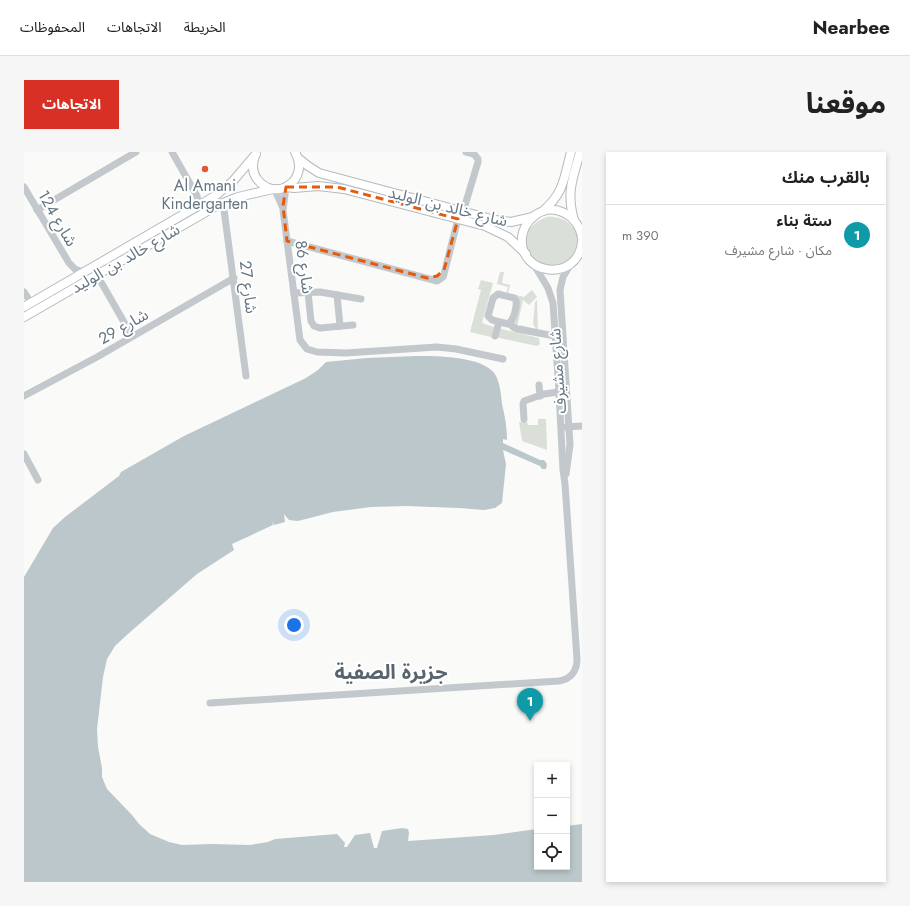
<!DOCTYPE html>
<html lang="ar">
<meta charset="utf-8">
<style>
:root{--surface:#fff;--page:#f6f6f6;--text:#222;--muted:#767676;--line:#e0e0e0;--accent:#d93025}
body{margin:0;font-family:Jost,"Noto Sans Arabic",sans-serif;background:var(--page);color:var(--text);direction:rtl}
.controls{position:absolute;right:12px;bottom:12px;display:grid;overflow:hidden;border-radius:0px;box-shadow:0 2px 6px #0003}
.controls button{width:36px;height:36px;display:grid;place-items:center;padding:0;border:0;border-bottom:1px solid var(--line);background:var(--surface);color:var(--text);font:20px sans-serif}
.you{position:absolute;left:270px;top:473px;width:14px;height:14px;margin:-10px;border:3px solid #fff;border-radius:50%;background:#1a73e8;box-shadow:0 0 0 6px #1a73e833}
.badge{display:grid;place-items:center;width:26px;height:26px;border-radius:50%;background:var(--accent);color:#fff;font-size:13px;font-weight:700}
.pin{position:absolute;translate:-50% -33px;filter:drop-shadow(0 1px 2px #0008)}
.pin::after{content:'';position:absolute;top:21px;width:14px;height:12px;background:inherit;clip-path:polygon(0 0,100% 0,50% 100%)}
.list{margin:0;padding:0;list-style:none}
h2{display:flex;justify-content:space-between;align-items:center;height:52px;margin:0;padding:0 16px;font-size:17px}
h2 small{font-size:13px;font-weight:400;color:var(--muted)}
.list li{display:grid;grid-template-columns:26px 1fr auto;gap:12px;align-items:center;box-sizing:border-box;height:60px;padding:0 16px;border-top:1px solid var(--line)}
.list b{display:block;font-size:15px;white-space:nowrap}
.list p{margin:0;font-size:13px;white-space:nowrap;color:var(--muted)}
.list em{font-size:13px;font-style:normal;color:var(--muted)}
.icon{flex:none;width:22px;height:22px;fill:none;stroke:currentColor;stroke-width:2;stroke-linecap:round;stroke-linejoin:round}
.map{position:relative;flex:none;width:558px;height:730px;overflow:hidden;direction:ltr;border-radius:0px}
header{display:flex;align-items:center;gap:24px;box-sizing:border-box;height:56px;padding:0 20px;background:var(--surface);border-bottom:1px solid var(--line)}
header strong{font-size:19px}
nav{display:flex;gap:22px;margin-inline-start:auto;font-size:14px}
.intro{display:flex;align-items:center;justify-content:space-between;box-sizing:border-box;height:96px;padding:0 24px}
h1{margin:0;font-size:28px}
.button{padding:10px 18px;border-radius:0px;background:var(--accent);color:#fff;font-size:14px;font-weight:700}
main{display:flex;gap:24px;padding:0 24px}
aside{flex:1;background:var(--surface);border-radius:0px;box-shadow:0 2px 6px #0003}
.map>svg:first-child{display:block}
.green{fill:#dadfd7}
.water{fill:#bbc7cb}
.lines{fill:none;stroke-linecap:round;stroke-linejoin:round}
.major-casing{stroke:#b5babe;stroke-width:10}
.minor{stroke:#c3c8cc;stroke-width:7}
.major{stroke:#fff;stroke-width:8}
.marked{fill:none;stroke:#e8590c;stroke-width:3;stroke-dasharray:8 5;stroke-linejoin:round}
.poi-dot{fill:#e4572e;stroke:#fff;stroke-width:1.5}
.labels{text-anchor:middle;stroke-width:4;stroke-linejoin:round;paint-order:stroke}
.poi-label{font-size:16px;fill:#657683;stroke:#fff}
.street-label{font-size:16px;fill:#657683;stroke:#fff}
.district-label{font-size:20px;font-weight:bold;fill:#57646e;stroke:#fff}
</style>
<header>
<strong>Nearbee</strong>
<nav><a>الخريطة</a><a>الاتجاهات</a><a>المحفوظات</a></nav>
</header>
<div class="intro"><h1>موقعنا</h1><a class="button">الاتجاهات</a></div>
<main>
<aside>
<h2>بالقرب منك<small></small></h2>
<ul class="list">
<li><span class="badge" style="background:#0f9aa8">1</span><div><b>ستة بناء</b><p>مكان · شارع مشيرف</p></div><em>390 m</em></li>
</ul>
</aside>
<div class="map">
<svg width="558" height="730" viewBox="0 0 558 730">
<rect width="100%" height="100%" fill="#fafaf8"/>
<g class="green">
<path d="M523 65C538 63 555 74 554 90 554 94 552 99 551 103L535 116 513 113C510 109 505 104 503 100 496 84 509 69 523 65Z"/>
<path d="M476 120H480L478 131 486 133 484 141 500 145 508 138 513 145 505 153 499 148 493 175 488 174 495 145 482 142 484 135 473 132Z"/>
<path d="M457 128 469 131 458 171 470 175 467 185 446 180 457 138 454 137Z"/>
<path d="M513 148 514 180 495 175 496 173 512 177 509 172 511 150Z"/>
<path d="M474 176 515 186 516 192 513 194 471 185Z"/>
<path d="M514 267H522L523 298 498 289 495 270H503L504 273H514Z"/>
</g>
<path class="water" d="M392 204C413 204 458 204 471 222 476 231 477 242 478 252 481 265 483 275 483 288L479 287V291L516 308H520L523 312 522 317H518L516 314 479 298 482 312 478 351 471 356 460 358 435 356 382 354 347 355 309 360 274 369 265 368 260 362 261 370 250 373 248 369 249 373 208 392 210 398 173 422 105 481 91 494 83 507 79 525 73 577 74 595 78 616V625L83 637 108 663 115 672 126 682 145 690 158 693 188 692 226 693 244 690 251 687 313 682 321 691 320 695H323L331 683 346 681 350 696H353L358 679 378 676 384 677 385 681 384 689 470 683 513 677V715H543V674L558 672V730H0V425L29 376 41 365 95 324 97 320 160 284 282 226 294 218 302 210 343 206Z"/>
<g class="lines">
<defs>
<g id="major">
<path d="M231 4C228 12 228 20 233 27 252 52 287 27 271 0"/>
<path d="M274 6 284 14 295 21 471 68 487 70 509 65"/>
<path d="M263 35 270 36 294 34 320 37 461 74 484 85 502 102"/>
<path d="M519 59C540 41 540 26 547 0"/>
<path d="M550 68C542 40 549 26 556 0"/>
<path d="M558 86C555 63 529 49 510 64 503 70 499 77 498 85 494 124 554 131 558 90"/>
<path d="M0 155 191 44 209 29 232 2"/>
<path d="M0 165 194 53 214 45 249 37"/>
</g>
</defs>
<use href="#major" class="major-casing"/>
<g class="minor">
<path d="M148 0 173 44 175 54"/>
<path d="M0 35 45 111 51 117 59 120"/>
<path d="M262 35 259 58 276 188 283 197 293 200 322 201 413 195 432 197 479 207"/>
<path d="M251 38 258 54"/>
<path d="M199 50 222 224"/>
<path d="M13 58 112 0"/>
<path d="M439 60 454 10V7L450 2 442 0"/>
<path d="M263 89 413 129 419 125 420 122 434 67"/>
<path d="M73 123 108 184"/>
<path d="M0 140 7 151"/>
<path d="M284 140 287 169 290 174 296 176 329 173"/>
<path d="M270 141 296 140 337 147"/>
<path d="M474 142 490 146 492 148C493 155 490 168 484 172L468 168 464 164 469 146Z"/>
<path d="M313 143 316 174"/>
<path d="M485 171 489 175 493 177 531 184"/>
<path d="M471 184 475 170"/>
<path d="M515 233 516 244"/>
<path d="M0 244 73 205 210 126"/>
<path d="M500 267 499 252 500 249 520 242 535 240"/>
<path d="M542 275 558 274"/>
<path d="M0 302 14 328"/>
<path d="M542 322 546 293 536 138 539 125 546 113"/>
<path d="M186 551 535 529C547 527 553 519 553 507L541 332 539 318 535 240 529 151 524 136 509 111"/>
</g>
<use href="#major" class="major"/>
</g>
<path class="marked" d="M262 35H313L434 67 420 118 413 124 403 126 263 89 259 54Z"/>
<circle class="poi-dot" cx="181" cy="17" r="4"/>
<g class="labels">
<g class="poi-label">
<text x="181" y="39">Al Amani<tspan x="181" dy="18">Kindergarten</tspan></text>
</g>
<g class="street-label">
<text transform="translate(424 54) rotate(14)" y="6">شارع خالد بن الوليد</text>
<text transform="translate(34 66) rotate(60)" y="6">شارع 124</text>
<text transform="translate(101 106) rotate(-30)" y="6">شارع خالد بن الوليد</text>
<text transform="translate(281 115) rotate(82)" y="6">شارع 86</text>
<text transform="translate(225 135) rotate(83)" y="6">شارع 27</text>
<text transform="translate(99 174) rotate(-30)" y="6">شارع 29</text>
<text transform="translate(533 219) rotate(-94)" y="6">شارع مشيرف</text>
</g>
<g class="district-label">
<text x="367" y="527">جزيرة الصفية</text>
</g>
</g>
</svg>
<div class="controls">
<button>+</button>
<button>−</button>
<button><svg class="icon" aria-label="locate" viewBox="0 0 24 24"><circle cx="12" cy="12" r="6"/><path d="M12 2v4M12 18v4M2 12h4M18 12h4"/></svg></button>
</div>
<div class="you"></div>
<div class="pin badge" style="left:506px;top:569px;background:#0f9aa8">1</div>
</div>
</main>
